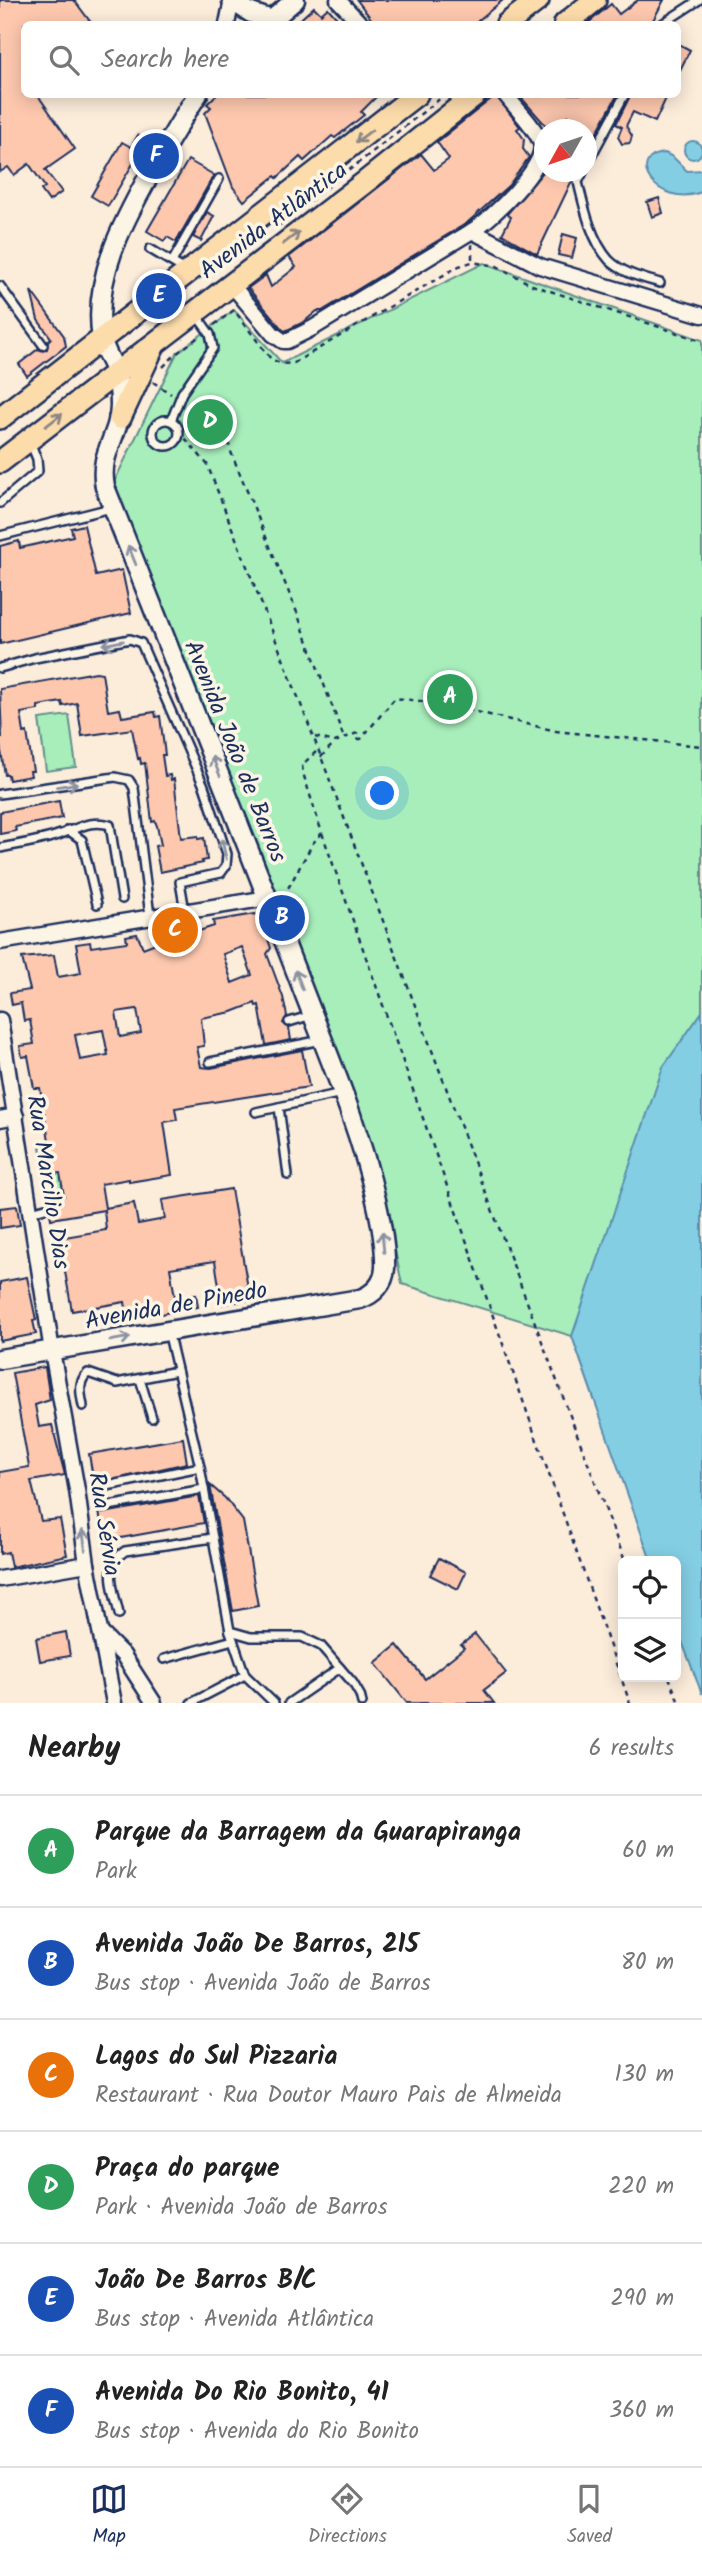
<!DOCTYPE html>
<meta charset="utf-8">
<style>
:root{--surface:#fff;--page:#f2f2f2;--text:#222;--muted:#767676;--line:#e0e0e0;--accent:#1b2f5e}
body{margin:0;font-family:Kalam,sans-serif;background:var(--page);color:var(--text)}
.controls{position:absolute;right:21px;bottom:21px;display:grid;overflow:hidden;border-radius:10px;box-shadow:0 4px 18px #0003}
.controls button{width:63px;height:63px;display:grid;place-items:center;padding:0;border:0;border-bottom:2px solid var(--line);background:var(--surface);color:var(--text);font:35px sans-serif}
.compass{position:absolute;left:534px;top:119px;width:63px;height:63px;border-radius:50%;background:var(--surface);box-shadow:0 4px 18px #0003;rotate:230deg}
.you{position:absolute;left:383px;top:794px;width:24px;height:24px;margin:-18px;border:5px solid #fff;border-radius:50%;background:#1a73e8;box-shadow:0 0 0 10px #1a73e833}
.badge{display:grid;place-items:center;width:46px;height:46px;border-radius:50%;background:var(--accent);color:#fff;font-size:23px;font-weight:700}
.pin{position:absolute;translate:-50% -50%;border:4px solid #fff;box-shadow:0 2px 7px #0006}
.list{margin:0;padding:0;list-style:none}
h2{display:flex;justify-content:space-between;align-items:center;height:91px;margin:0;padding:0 28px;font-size:30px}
h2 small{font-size:23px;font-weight:400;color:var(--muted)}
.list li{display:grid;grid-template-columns:46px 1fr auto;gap:21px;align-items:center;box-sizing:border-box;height:112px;padding:0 28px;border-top:2px solid var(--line)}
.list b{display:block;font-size:26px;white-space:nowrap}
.list p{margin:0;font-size:23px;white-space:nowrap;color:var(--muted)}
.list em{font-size:23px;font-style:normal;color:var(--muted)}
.icon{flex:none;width:38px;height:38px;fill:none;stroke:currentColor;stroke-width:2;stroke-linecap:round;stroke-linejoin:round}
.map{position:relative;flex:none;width:702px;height:1703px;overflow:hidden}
.search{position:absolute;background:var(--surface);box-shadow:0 4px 18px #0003;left:21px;right:21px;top:21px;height:77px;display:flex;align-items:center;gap:18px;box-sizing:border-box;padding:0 24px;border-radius:10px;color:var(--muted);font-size:26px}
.sheet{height:763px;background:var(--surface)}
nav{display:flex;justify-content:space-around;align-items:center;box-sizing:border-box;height:98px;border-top:2px solid var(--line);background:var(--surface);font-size:19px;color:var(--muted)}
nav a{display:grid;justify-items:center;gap:4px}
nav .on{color:var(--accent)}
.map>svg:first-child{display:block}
.green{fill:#a8eebb;stroke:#628e8c;stroke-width:2}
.water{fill:#84cee4;stroke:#5a8eae;stroke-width:2}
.building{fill:#fec8af;stroke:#1b2f5e;stroke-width:2;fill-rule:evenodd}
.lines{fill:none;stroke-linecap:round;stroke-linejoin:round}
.service-casing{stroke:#1b2f5e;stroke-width:12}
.minor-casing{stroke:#1b2f5e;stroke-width:19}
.tertiary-casing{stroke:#1b2f5e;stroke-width:23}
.primary-casing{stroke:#1b2f5e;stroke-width:26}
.path{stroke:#1b2f5e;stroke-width:2.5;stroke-dasharray:5 5;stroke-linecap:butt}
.service{stroke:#fcf5e5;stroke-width:7}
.minor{stroke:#fcf5e5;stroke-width:14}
.tertiary{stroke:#fcf5e5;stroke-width:18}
.primary{stroke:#fddcac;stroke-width:21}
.oneway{stroke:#8c8685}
.oneway2{stroke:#8c92a2}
.labels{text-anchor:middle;stroke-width:7;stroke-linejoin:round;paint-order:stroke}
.street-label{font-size:24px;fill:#1b2f5e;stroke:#fcf5e5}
</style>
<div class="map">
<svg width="702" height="1703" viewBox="0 0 702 1703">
<rect width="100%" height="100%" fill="#fcecda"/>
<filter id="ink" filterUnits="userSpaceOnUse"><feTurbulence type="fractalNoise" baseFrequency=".0143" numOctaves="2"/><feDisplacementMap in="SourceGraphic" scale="14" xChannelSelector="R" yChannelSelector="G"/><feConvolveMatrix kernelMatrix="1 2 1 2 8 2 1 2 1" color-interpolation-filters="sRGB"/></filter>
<g filter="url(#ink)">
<g class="green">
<path d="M484 263 702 340V1266L594 1399 572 1336 402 1284 379 1174 348 1086 283 910 113 484 177 353 234 310 282 363Z"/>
<path d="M69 715 76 767 46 771 39 719Z"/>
<path d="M55 1144 79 1212 55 1218 40 1147Z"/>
</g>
<g class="water">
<circle cx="693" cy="150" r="9"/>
<path d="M665 153 673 157 687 171 702 170V192C656 209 624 156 665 153Z"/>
<path d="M702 1012V1694L676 1626V1561H651L572 1336 663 1067Z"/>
</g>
<g class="building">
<path d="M0 0H74L92 24H24V94H37L75 149 45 170 62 192 49 201 41 190 45 187 29 164 14 175 8 167 0 172Z"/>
<path d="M357 0H503L474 24H375Z"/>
<path d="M638 0H664L651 24H587L611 4 619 14Z"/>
<path d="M314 7 321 14 328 8 342 24H295Z"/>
<path d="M677 43 690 50 677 76Z"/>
<path d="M217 94H379L361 112 364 115 359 119 335 138 332 136 304 161 300 157 277 178 275 176 244 201 233 187 205 113 211 107 207 104Z"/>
<path d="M518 94H618L586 152V130H570L568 116 548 128Z"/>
<path d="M631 94H668L655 122 633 112 626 126 632 136 630 143 622 144 618 137 622 127 616 124Z"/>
<path d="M496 95 520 127 517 129 524 139 523 149 529 157 509 185 467 223 322 311H317L304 322 285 331 282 329 248 288 266 275 271 287 296 267 289 257 421 154 434 170 449 159 437 142Z"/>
<path d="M138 135 147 140 108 206 91 196 122 142 131 147Z"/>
<path d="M188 160 214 175 176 242 167 237 164 241 147 231Z"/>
<path d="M543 172H576L537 254 502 234 511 217 507 214Z"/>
<path d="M659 198 663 213 652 217 647 202Z"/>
<path d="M207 212 214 216 201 241 193 237Z"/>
<path d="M563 234 577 238 572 258 558 255Z"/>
<path d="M31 291 64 336 66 346 27 376 19 364 38 349 43 351 47 349 48 341 51 338 38 320Z"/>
<path d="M84 525 96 576 122 570 131 613 0 644V546L19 541 20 548 73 536 71 528Z"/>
<path d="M96 672 102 673 108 711 120 709 122 717 155 712 156 717 160 716 165 755H162L165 776 170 775 171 780 174 779 181 838 198 836V839L204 838 207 860 202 861 203 863 160 872 155 846 161 845 157 826 155 821 152 822 145 763 141 764 140 758 138 759 132 729 82 736 77 703 63 706 62 702 38 706V710L21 713 24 733 27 732 33 771H30L31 776 9 780 8 775H5L0 745V737H2L0 689Z"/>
<path d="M59 801 62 818 15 827 16 831 0 834V812Z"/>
<path d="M255 914 260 916 271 948 267 954 283 997 287 1016 283 1023 289 1028 291 1040 266 1045 259 1005 256 1006 255 1003 232 1012 201 1018 204 1046 197 1047 201 1067 211 1068 302 1050 309 1087 175 1108 177 1120 164 1122 172 1175 129 1182V1179L101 1184 105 1208 134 1203 138 1224 165 1219 162 1200 231 1189 250 1300 222 1304 215 1261 170 1268 175 1297 196 1294 198 1307 128 1320 125 1302 72 1311 59 1238 106 1230 104 1210 51 1219 50 1213 55 1206 48 1199 64 1196 60 1173 52 1174 47 1147 50 1146 40 1088H34L28 1056 22 1057 20 1046 34 1044 30 1020 24 1021 21 1003 12 1005 10 993 30 990 22 958 54 955 58 977 81 973 76 944 90 942 91 947 127 942 126 936 137 934 143 948 166 939 163 930 181 927 184 936 214 926 213 921ZM242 947 252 975 232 983 223 954ZM137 1009 141 1033 120 1037 116 1012ZM103 1030 108 1055 80 1060 75 1035Z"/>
<path d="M17 1206 20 1225 0 1228V1208Z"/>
<path d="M27 1277 36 1320 33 1321 36 1334 0 1341V1282Z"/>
<path d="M45 1367 50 1400 35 1405 39 1427 52 1425 65 1475 31 1481 41 1521 60 1519 67 1555 11 1567 8 1552 0 1554V1472L29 1467 12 1373Z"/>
<path d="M183 1438 187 1463 94 1484 89 1454Z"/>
<path d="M210 1485 225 1498 243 1521 258 1606 233 1611Z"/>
<path d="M199 1496 204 1523 104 1541 99 1511 104 1513Z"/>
<path d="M439 1558 466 1572 458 1589 430 1575Z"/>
<path d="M66 1632 70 1656 40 1661 36 1638Z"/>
<path d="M475 1634 506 1673 484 1690 494 1703H407L375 1663 397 1645 425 1679 464 1648 461 1645Z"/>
</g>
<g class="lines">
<defs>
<g id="service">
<path d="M662 24 699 0"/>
<path d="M586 166 625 94"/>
<path d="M583 172 578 182C584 207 591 240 609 260 622 273 643 278 660 283"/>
<path d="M150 249 185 270"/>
<path d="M172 262 219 179"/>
<path d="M0 286 43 345"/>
<circle cx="166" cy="433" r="13"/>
<path d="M171 421 182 393 213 348 210 334 195 313"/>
<path d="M0 503 38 471 37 459 30 442"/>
<path d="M0 536 111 508"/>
<path d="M0 668 35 658 130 639 141 643 204 786 227 854 226 866 221 873 180 882 185 911"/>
<path d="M0 794 115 777 129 780 134 788 150 916"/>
<path d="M68 830 82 840 97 904"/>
<path d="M0 848C20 844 42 841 61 834 77 829 91 819 110 825L122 899"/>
<path d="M289 1022 312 1015"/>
<path d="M210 1062 322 1040"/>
<path d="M279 1107 288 1175"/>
<path d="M256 1112 342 1093"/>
<path d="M31 1212 49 1207"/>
<path d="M168 1331 200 1467 230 1631 251 1637H302L321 1646 353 1683 360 1695 362 1703"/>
<path d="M140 1379 152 1418"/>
<path d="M83 1406C81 1394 77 1382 88 1373L117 1383 177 1371"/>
<path d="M102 1487 200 1467"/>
<path d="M103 1507 204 1489"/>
<path d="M119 1614C114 1590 102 1566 125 1551L213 1538"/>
<path d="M230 1631 245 1675 274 1703"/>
<path d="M164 1659 233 1640"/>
<path d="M191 1703 245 1675"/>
<path d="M289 1703 340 1668"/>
</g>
<g id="minor">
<path d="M338 0 361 24"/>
<path d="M227 24 232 0"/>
<path d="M472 231C491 219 548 166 541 143 535 126 516 109 505 94"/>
<path d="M231 284 273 334 283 341H287L313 328 472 231 540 266 702 315"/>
<path d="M0 942 268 898"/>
<path d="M0 1020 52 1351 77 1490 87 1564 114 1703"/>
<path d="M0 1119 16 1116"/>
<path d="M0 1579 87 1564"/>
<path d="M101 1633 123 1655 154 1703"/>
</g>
<g id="tertiary">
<path d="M232 1 251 13 272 20"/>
<path d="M267 24 295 0"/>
<path d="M0 1359 360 1299C374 1294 384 1284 385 1268 386 1246 381 1222 376 1200 360 1129 331 1062 305 995 240 825 172 656 105 487 98 452 120 437 120 405 120 394 119 384 116 373 112 362 104 351 102 339 92 279 123 222 151 172 166 146 181 120 198 94"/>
</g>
<g id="primary">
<path d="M507 24 538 0"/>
<path d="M565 24 595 0"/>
<path d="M0 418 417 94"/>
<path d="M120 418 153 347"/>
<path d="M0 462 364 183 476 94"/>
</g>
</defs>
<use href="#service" class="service-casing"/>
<use href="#minor" class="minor-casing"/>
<use href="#tertiary" class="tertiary-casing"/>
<use href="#primary" class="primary-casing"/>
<g class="path">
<path d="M278 226 446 94"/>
<path d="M472 244V262"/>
<path d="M214 325 234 310 271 359 282 364 294 363 459 266 472 262 497 266 532 285 702 341"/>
<path d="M163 367 177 353 201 335"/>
<path d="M153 382 171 394"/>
<path d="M189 403 223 421 231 452 296 610 344 738"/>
<path d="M179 431 207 464 312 733 625 1561"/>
<path d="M315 737 335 742"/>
<path d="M321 757 335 742 357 733 358 739H361L395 698 444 704 556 731 702 746"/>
<path d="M322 833 630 1703"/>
<path d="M281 894 286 892 313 843 322 833 303 773 302 765 318 750"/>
<path d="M669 1677 679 1703"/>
</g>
<use href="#service" class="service"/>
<use href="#minor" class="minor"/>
<use href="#tertiary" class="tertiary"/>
<use href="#primary" class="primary"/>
</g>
<defs><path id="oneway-shaft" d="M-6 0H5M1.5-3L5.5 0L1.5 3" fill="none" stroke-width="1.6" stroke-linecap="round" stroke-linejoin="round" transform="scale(1.75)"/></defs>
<g class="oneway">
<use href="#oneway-shaft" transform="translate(364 136) rotate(142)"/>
<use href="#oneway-shaft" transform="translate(291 238) rotate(-37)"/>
<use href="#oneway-shaft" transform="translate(54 420) rotate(-38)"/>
</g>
<g class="oneway2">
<use href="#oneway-shaft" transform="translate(132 555) rotate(-112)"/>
<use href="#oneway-shaft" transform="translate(113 643) rotate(169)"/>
<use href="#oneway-shaft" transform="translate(216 766) rotate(-112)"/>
<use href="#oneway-shaft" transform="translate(67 785) rotate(-9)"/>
<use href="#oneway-shaft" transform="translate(224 849) rotate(-103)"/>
<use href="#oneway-shaft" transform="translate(299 980) rotate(-111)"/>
<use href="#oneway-shaft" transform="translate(383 1242) rotate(-95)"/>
<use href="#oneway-shaft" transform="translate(120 1339) rotate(-10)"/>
<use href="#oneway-shaft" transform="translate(84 1540) rotate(-98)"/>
</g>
</g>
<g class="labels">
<g class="street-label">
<text transform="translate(273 220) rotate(-37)" y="8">Avenida Atlântica</text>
<text transform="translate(236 751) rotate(68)" y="8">Avenida João de Barros</text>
<text transform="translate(49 1182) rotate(81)" y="8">Rua Marcilio Dias</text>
<text transform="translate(176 1305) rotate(-10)" y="8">Avenida de Pinedo</text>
<text transform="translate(105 1524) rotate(81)" y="8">Rua Sérvia</text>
</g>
</g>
</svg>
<div class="controls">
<button><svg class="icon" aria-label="locate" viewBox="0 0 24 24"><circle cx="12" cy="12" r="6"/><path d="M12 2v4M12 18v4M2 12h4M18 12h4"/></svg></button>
<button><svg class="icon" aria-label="layers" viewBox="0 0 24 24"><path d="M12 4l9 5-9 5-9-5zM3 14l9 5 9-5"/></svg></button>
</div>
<svg class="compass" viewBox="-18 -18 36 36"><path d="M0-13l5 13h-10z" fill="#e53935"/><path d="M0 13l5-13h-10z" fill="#767676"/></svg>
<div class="you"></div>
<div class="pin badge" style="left:450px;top:697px;background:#2e9e5b">A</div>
<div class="pin badge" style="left:282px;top:918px;background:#1a4fb4">B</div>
<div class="pin badge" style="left:175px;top:930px;background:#e8710a">C</div>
<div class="pin badge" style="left:210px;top:422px;background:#2e9e5b">D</div>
<div class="pin badge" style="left:159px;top:296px;background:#1a4fb4">E</div>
<div class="pin badge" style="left:156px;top:156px;background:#1a4fb4">F</div>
<div class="search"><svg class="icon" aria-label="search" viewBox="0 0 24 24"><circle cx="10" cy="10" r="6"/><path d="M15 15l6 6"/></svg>Search here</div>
</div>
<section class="sheet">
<h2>Nearby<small>6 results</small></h2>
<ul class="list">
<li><span class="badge" style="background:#2e9e5b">A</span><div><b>Parque da Barragem da Guarapiranga</b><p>Park</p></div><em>60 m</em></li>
<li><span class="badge" style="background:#1a4fb4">B</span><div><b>Avenida João De Barros, 215</b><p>Bus stop · Avenida João de Barros</p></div><em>80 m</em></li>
<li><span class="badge" style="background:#e8710a">C</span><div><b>Lagos do Sul Pizzaria</b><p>Restaurant · Rua Doutor Mauro Pais de Almeida</p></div><em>130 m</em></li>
<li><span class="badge" style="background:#2e9e5b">D</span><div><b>Praça do parque</b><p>Park · Avenida João de Barros</p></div><em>220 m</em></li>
<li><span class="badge" style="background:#1a4fb4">E</span><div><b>João De Barros B/C</b><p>Bus stop · Avenida Atlântica</p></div><em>290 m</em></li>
<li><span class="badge" style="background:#1a4fb4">F</span><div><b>Avenida Do Rio Bonito, 41</b><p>Bus stop · Avenida do Rio Bonito</p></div><em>360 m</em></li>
</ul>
</section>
<nav>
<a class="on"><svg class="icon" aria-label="map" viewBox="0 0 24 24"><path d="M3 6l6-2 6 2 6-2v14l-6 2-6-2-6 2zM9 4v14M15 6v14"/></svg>Map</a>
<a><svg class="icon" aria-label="directions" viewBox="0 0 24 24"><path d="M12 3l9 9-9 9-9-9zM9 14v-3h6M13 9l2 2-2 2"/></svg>Directions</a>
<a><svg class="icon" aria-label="saved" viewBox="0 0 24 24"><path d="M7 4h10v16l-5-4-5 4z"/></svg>Saved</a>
</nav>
